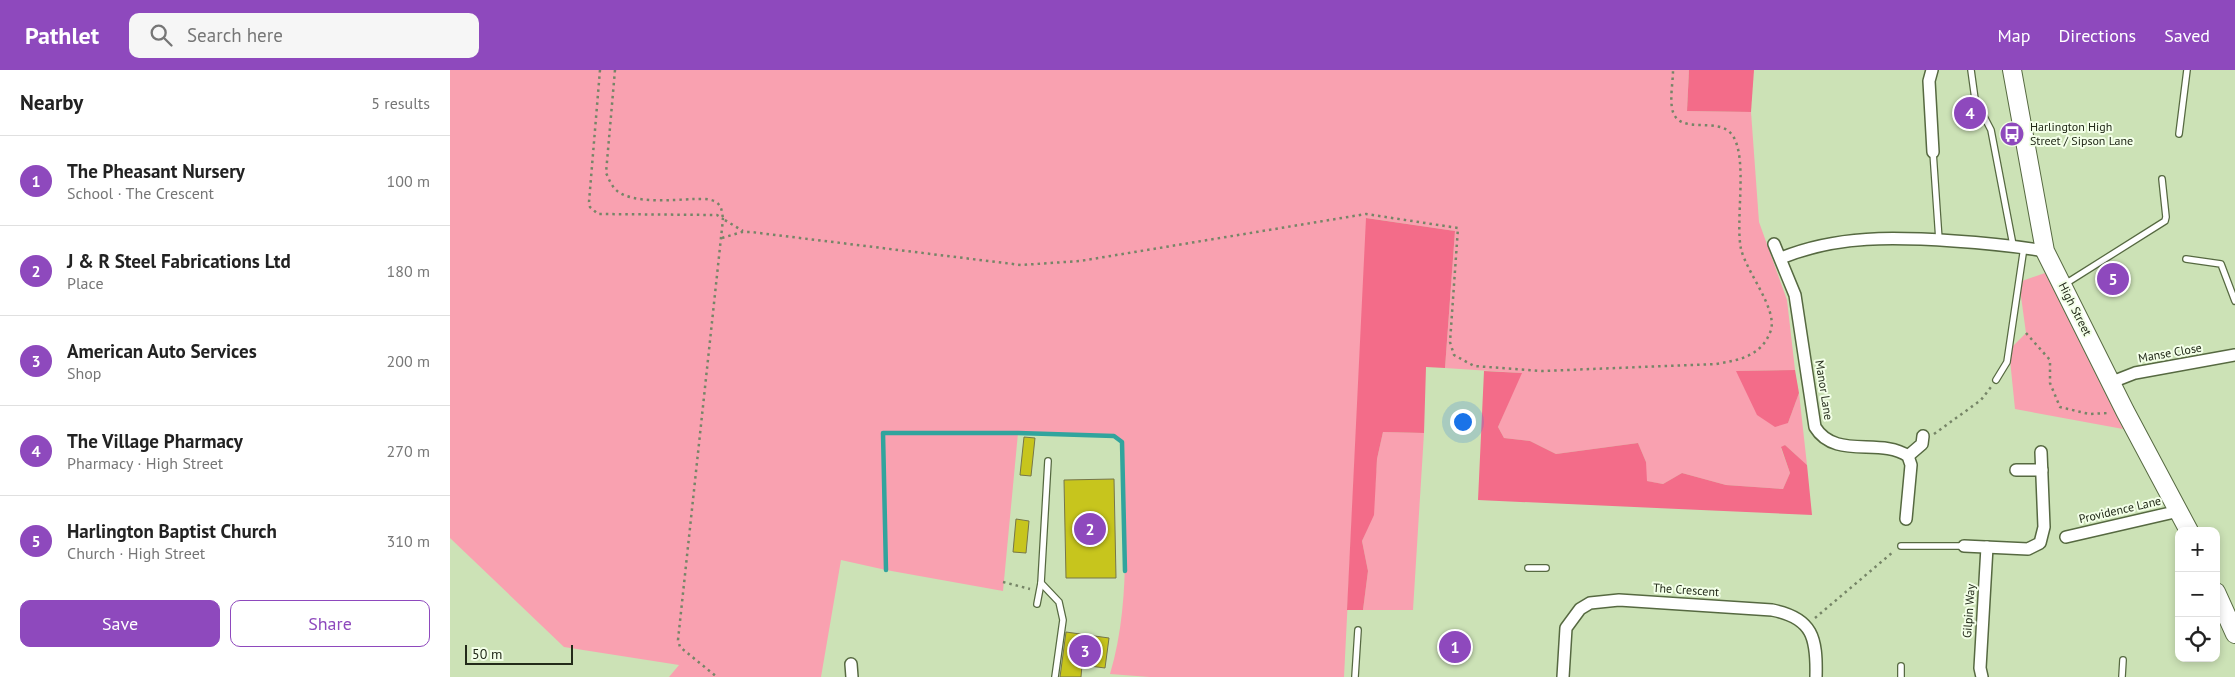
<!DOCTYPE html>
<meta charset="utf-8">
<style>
:root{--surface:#fff;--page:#f6f6f6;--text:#222;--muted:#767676;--line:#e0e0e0;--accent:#8e49bd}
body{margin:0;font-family:"PT Sans",sans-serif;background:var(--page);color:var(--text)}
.controls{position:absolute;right:15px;bottom:15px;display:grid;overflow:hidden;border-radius:10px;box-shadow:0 2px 8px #0003}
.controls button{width:45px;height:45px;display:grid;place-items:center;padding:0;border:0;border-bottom:1px solid var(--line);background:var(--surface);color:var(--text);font:25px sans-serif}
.scale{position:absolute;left:15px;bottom:12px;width:108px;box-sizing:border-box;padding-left:5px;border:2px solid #222a19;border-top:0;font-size:14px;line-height:18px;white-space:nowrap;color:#222a19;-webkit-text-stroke:4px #f3ffe8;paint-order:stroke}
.you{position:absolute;left:1012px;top:351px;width:18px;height:18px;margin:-12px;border:4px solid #fff;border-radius:50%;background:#1a73e8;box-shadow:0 0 0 8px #1a73e833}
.badge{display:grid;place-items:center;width:32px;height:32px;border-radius:50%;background:var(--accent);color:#fff;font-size:16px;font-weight:700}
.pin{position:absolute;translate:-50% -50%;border:2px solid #fff;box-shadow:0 1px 5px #0006}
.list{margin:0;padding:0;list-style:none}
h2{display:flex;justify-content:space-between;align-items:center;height:65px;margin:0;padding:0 20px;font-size:21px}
h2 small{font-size:16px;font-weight:400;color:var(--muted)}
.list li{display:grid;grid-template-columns:32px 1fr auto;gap:15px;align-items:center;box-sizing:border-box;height:90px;padding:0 20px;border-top:1px solid var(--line)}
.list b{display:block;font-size:19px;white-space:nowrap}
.list p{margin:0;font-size:16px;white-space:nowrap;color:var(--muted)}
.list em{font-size:16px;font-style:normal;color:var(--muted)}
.actions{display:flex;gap:10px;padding:15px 20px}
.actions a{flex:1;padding:11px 0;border:1px solid var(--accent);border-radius:10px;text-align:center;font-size:18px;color:var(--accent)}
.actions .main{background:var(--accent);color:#fff}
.icon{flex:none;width:28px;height:28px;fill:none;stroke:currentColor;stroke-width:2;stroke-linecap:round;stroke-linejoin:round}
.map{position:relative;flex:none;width:1785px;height:607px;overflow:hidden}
header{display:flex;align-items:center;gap:30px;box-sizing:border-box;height:70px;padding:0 25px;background:var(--accent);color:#fff}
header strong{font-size:24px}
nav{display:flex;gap:28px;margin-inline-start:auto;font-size:18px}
.search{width:350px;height:45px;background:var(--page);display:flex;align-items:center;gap:12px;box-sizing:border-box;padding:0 18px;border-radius:10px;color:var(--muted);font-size:19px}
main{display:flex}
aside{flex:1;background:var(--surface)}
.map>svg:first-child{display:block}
.green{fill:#f9a1b0}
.forest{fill:#f36c89}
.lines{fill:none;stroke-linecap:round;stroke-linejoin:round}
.stream{stroke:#31a49d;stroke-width:4.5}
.building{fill:#c7c51d;stroke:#76764a}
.service-casing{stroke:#566941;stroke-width:8}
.minor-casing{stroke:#566941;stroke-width:14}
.primary-casing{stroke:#566941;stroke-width:20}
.path{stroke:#768567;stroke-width:2.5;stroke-dasharray:2.5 4;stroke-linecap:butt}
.service{stroke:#fff;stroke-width:5.5}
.minor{stroke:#fff;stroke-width:11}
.primary{stroke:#fff;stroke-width:18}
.labels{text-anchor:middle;stroke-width:4;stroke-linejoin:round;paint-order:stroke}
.poi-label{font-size:12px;fill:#222a19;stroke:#f3ffe8;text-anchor:start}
.street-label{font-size:12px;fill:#222a19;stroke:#f3ffe8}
</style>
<header>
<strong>Pathlet</strong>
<div class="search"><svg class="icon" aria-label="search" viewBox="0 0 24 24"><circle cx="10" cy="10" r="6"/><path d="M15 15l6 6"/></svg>Search here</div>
<nav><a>Map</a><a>Directions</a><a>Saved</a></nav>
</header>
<main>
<aside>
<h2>Nearby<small>5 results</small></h2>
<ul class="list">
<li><span class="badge">1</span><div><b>The Pheasant Nursery</b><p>School · The Crescent</p></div><em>100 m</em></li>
<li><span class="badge">2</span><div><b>J &amp; R Steel Fabrications Ltd</b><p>Place</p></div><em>180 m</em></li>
<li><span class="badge">3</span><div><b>American Auto Services</b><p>Shop</p></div><em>200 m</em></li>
<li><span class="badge">4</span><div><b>The Village Pharmacy</b><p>Pharmacy · High Street</p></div><em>270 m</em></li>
<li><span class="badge">5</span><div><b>Harlington Baptist Church</b><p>Church · High Street</p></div><em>310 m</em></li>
</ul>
<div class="actions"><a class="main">Save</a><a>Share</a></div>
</aside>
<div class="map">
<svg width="1785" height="607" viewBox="0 0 1785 607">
<rect width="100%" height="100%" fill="#cce2b6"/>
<g class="green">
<path d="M0 0H1239L1237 41 1301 42 1309 152 1337 230 1345 300 1287 301 1338 353 1349 323 1357 395 1335 375 1331 378 1340 403 1333 419 1276 415 1232 403 1213 414 1196 411V392L1188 373 1106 384 1080 371 1054 368 1048 357 1071 303 995 298 1005 161 917 148 894 607H700L660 604C682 530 674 449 672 372L664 366 568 363 553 521 436 500 391 490 371 607H219L229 595 114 577 0 468Z"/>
<path d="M1595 203 1673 359 1565 339 1559 280 1576 263 1569 212Z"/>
<path d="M933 362 974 363 963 540H913L918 501 912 471 923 445 927 389Z"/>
</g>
<g class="forest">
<path d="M1239 0H1304L1301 42 1237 41Z"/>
<path d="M916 148 1005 161 995 298 976 297 974 363 933 362 927 389 924 445 912 471 918 501 913 540H897Z"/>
<path d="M1345 300 1349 323 1338 353 1325 357 1307 345 1286 301Z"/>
<path d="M1034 301 1072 303 1048 357 1054 368 1080 371 1106 384 1188 373 1196 392 1197 411 1213 414 1232 403 1276 415 1333 419 1340 403 1331 377 1335 375 1357 395 1362 445 1028 430Z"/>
</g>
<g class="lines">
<path class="stream" d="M436 500 433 363H568L664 366 672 372 675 501"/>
</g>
<g class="building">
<path d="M574 367 585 368 581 406 570 405Z"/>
<path d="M664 409 666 508H616L614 410Z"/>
<path d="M566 449 579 451 576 483 563 482Z"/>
<path d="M616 562 659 568 655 598 632 595 631 607H610Z"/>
</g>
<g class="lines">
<defs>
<g id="service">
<path d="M1521 0 1525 29 1541 60 1563 175"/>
<path d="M1729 64 1737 0"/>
<path d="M1483 82 1489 170"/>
<path d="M1736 189 1771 194 1785 231"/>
<path d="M1615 214 1715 151 1716 147 1712 109"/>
<path d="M1546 310 1557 292 1574 177"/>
<path d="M598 391 591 513 609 532 613 550 605 607"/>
<path d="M1451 476H1514"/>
<path d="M1078 498H1096"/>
<path d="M587 534 591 513"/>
<path d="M905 607 908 560"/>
<path d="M1451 607V596"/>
<path d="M1672 607 1673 590"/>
</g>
<g id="minor">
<path d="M1482 0 1479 11 1483 82"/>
<path d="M1324 174 1345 225 1365 357C1385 390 1430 367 1458 386L1461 395 1456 449"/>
<path d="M1331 188C1387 165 1445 167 1504 171 1535 173 1565 176 1595 181"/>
<path d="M1662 312 1685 303 1785 285"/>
<path d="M1458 386 1472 374 1473 366"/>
<path d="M1566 400H1592"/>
<path d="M1616 467 1729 441"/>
<path d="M1514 476 1578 479 1590 473 1594 457 1591 382"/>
<path d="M401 594 402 607"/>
<path d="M1113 607 1116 558 1130 539 1140 533 1169 530 1322 540C1363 548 1367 568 1366 607"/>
<path d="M1532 607 1530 598 1537 477"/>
</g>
<g id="primary">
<path d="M1562 0 1595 181 1675 341 1739 461"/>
<path d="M1766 522 1785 564"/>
</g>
</defs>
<use href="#service" class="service-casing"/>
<use href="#minor" class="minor-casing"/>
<use href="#primary" class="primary-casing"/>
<g class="path">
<path d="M150 0 139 132 140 137 148 144 267 145 273 149 228 570 230 577 267 607"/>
<path d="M165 0 156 103C159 109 161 115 166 120 181 134 223 130 243 129 250 129 259 128 266 132 272 136 272 142 273 149L293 161"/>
<path d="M272 168 292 162H301L571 195 630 191 916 144 1008 158 1000 272 1004 285 1024 296 1092 301 1266 294C1290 290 1312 286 1321 260 1327 238 1297 203 1291 179 1285 151 1298 90 1283 66 1269 44 1227 68 1222 38 1220 26 1223 12 1223 0"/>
<path d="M1576 263 1600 290V313L1610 337 1639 344 1659 343"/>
<path d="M1484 364 1531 330 1541 317"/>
<path d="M553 512 580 519"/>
<path d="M1365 548 1443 482"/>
</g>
<use href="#service" class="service"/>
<use href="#minor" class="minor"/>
<use href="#primary" class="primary"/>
</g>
<defs>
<symbol id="bus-disc" viewBox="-11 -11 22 22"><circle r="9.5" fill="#8e49bd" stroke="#f3ffe8"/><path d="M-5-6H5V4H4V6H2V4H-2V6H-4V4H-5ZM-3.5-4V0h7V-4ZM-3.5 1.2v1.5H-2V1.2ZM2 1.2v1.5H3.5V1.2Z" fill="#fff"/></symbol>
</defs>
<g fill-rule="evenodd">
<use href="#bus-disc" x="1548" y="50" width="28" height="28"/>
</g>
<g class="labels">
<g class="poi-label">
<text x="1580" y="61">Harlington High<tspan x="1580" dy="14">Street / Sipson Lane</tspan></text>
</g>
<g class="street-label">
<text transform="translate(1625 239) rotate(63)" y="4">High Street</text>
<text transform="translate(1720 283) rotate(-10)" y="4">Manse Close</text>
<text transform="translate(1374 320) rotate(81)" y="4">Manor Lane</text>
<text transform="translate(1670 440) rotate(-13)" y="4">Providence Lane</text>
<text transform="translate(1236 520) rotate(4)" y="4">The Crescent</text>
<text transform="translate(1519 541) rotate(-86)" y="4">Gilpin Way</text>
</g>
</g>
</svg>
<div class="controls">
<button>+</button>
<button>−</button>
<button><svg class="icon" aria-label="locate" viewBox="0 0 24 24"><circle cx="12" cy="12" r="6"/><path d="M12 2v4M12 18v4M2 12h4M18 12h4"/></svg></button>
</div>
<div class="scale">50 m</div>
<div class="you"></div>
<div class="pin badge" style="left:1005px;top:577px">1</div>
<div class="pin badge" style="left:640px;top:459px">2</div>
<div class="pin badge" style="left:635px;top:581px">3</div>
<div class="pin badge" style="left:1520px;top:43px">4</div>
<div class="pin badge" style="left:1663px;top:209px">5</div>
</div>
</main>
